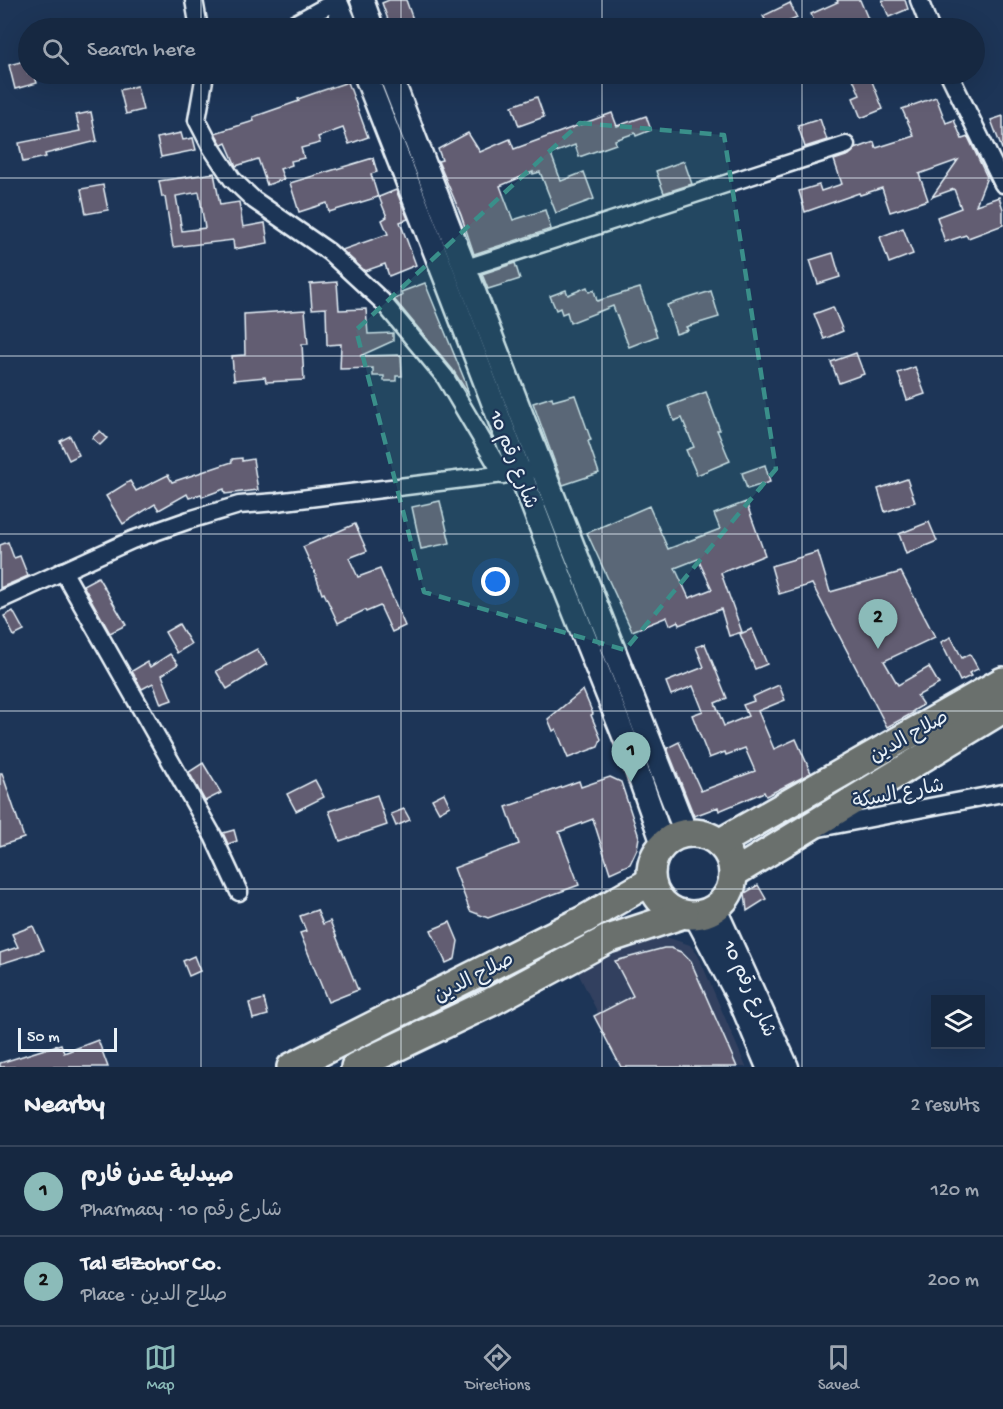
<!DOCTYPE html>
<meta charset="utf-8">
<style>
:root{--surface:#162841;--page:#23344c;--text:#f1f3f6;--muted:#9ea6b1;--line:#35445a;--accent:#8bbbb9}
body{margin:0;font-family:"Gochi Hand","Playpen Sans Arabic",sans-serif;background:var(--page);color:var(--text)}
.controls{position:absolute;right:18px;bottom:18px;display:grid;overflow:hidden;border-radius:0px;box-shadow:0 6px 24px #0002}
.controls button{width:54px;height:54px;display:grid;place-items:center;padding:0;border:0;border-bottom:2px solid var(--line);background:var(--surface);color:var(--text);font:30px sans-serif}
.scale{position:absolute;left:18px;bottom:15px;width:99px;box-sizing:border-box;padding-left:6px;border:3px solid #e8f1f8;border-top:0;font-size:16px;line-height:21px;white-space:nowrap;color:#e8f1f8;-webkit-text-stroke:4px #1d3557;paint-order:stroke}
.you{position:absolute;left:496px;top:582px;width:21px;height:21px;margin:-15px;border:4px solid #fff;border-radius:50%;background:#1a73e8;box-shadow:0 0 0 9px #1a73e833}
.badge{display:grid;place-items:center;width:39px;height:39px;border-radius:50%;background:var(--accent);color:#111;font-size:20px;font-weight:700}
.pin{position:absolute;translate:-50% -50px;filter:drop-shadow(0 2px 3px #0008)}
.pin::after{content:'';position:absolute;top:32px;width:21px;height:18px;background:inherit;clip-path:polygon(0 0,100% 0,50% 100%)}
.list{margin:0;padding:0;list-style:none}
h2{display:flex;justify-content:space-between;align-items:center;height:78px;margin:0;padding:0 24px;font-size:26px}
h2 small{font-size:20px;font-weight:400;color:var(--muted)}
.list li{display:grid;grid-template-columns:39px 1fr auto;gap:18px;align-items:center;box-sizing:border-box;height:90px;padding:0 24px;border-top:2px solid var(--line)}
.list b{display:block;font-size:22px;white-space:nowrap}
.list p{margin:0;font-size:20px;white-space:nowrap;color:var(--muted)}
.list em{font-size:20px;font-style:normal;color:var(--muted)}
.icon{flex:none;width:33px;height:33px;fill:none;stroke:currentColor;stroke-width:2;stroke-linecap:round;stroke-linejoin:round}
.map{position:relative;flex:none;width:1003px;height:1067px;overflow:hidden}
.search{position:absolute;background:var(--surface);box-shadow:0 6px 24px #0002;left:18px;right:18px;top:18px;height:66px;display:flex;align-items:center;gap:15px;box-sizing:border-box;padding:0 21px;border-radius:33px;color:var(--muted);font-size:22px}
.sheet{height:258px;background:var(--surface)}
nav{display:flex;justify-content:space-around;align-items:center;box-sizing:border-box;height:84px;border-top:2px solid var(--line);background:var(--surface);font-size:16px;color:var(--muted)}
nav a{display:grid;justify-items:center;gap:3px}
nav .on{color:var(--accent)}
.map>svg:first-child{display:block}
.built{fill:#32415f}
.building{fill:#625d72;stroke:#e8f1f8;stroke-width:1.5;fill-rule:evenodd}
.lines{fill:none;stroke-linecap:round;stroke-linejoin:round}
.minor-casing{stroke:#e8f1f8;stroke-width:21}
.secondary-casing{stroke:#e8f1f8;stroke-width:27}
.trunk-casing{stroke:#e8f1f8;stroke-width:32}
.minor{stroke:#1d3557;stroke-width:16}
.secondary{stroke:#1d3557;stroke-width:22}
.trunk{stroke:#6a706d;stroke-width:27}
.marked{fill:#3a8f8a;fill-opacity:0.2;stroke:#3a8f8a;stroke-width:4.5;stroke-dasharray:12 8;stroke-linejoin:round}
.grid{fill:none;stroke:#e8f1f8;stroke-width:1.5;stroke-opacity:0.55}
.labels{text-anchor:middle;stroke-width:4.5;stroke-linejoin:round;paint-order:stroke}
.street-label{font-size:20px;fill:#e8f1f8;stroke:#1d3557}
</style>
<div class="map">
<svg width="1003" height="1067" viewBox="0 0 1003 1067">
<rect width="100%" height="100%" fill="#1d3557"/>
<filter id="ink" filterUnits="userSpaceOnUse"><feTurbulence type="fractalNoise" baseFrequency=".0167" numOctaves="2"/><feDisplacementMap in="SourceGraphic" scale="12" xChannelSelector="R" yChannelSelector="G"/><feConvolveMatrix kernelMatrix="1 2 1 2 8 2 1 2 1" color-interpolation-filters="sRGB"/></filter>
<g filter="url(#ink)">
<path class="built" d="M666 937 690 945 698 955 746 1067H625L578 973 619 952Z"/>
<g class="building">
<path d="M389 0H406L416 28H391L382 3Z"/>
<path d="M837 0H860L871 26 865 28H849L846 20 825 28H817L811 14 838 2Z"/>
<path d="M882 0H905L908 9 889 17Z"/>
<path d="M790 3 797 18 774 28H770L763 16Z"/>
<path d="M28 60V74H34L37 83 15 89 9 65Z"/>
<path d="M851 74H869L883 109 861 118 853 98 860 95Z"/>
<path d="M348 82 368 137 349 144 343 128 318 137 320 143 301 148 304 158 291 161 292 165 280 169 284 179 267 185 258 159 236 166 226 143 222 145 215 133 254 121 253 117 299 101 298 99 315 93Z"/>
<path d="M137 86 143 110 126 114 120 90Z"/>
<path d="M537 97 544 117 519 126 512 106Z"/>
<path d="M936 97 946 123 954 120 962 139 968 137 987 177 976 205 999 197 1003 209V225L968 238 966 235 945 242 937 217 961 208 954 189 932 197 958 160 919 174 928 200 890 212 882 188 860 195 859 193 805 212 799 191 819 185 821 191 842 184 834 160 849 155 855 149 874 142 876 148 914 136 902 109Z"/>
<path d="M91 112 97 141 45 154 46 157 23 162 19 143 80 131 76 115Z"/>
<path d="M612 113 617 126 646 116 651 130 636 136 635 133 615 140 616 144 579 157 575 145 551 154 561 181 584 172 594 199 556 213 540 172 533 174V172L500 186 513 220 545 210 551 229 474 254 461 215 438 161 442 160 438 149 468 133 480 152 510 139 514 149Z"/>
<path d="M1003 116V149H1002L991 120Z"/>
<path d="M820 119 827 140 805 147 798 126Z"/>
<path d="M181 133 183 140 193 138 196 150 161 157 157 138Z"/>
<path d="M373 158 377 172 371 174 378 197 329 212 327 203 299 212 290 183Z"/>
<path d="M684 161 692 184 664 193 656 171Z"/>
<path d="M214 173 220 205 239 202 243 227 265 223 268 243 234 249 233 240 173 247 165 197H162L159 181ZM199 192 205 228 182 231 176 196Z"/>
<path d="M103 185 108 210 86 214 81 189Z"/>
<path d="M396 190 408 219 400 222 416 265 389 276 385 264 365 271 342 250 388 234 382 220 387 217 379 197Z"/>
<path d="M903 228 913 254 889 263 880 237Z"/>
<path d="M833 253 840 277 818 284 810 260Z"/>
<path d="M515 263 520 279 488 289 482 274Z"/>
<path d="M337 282 339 310 366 309 368 334 393 333V341L360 356 401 355 402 376H396V381H384V376H373V368L340 369 341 344 327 345 326 308 312 309 310 284Z"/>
<path d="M425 283 465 381 469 395 453 370 394 299 402 296 401 292Z"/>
<path d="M587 287 589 292 594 290 597 301 640 288 657 336 629 347 613 306 570 323 567 312 562 314 560 308 556 310 550 296 566 290 568 295Z"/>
<path d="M711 291 719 317 686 327 688 330 676 334 667 305Z"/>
<path d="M833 307 843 331 824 339 814 314Z"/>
<path d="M305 310 308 344H302L304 380 266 382 265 377 234 380 232 356 245 355 244 314Z"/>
<path d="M856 353 864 374 839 383 831 362Z"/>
<path d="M915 367 925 394 907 400 898 373Z"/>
<path d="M706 392 720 430H717L730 461 697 475 686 450 694 447 682 418 674 421 669 406Z"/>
<path d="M575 395 591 440 588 441 599 473 563 485 533 403 552 397 553 401Z"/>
<path d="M100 431 107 438 100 445 92 438Z"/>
<path d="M70 436 79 455 69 460 60 441Z"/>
<path d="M242 458V461L253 459 258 490 225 494 224 489 202 497 201 494 189 498 187 494 159 510 155 504 123 524 106 496 130 481 136 491 168 475 172 482 232 462V459Z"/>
<path d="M765 465 770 482 747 489 742 473Z"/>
<path d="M907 479 915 502 885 512 878 489Z"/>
<path d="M440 501 450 543 421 549 412 507Z"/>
<path d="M746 502 765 555 721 573 742 632 729 636 721 609 679 625 678 621 670 625 667 617 632 631 587 533 649 506 668 549 720 529 714 514ZM698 559 712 589 689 598 675 568Z"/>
<path d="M929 522 937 541 906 554 899 534Z"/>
<path d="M355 524 367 551 349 558 358 577 380 569 405 626 392 632 380 606 366 612 365 610 338 623 324 593 322 594 315 573 303 547Z"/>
<path d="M8 542 14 558 20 556 28 576 0 588V545Z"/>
<path d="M818 552 830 592 901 572 935 637 884 661 898 685 929 667 939 684 917 696 923 705 913 711V713L887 727 812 584 779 594 771 566Z"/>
<path d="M98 577 126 625 110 633 83 585Z"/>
<path d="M13 611 24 631 14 636 4 616Z"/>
<path d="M179 624 191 644 177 653 165 632Z"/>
<path d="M752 629 767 664 755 669 740 634Z"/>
<path d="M951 637 962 658 970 654 978 669 969 673 971 676 960 681 941 642Z"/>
<path d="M705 644 727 698 715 703 724 726 748 716 743 705 754 701 752 697 779 685 785 700 758 711 774 749 796 739 811 773 766 796 764 792 719 811 718 807 694 816 667 748 679 742 701 791 755 771 745 748 726 755 725 752 709 758 692 715 703 711 693 686 671 695 666 682 704 667 696 647Z"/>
<path d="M257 649 267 664 227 689 216 671Z"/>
<path d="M170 654 178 664 162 675 172 700 161 704 153 683 142 689 132 671 147 662 150 667Z"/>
<path d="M583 690 593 714 591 715 601 739 598 747 568 758 556 729 553 731 548 719Z"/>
<path d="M203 763 221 793 205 801 189 772Z"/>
<path d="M0 773H2L24 838 0 846Z"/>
<path d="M610 777 621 782 639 837 637 849 630 864 610 873 593 819 559 832 579 885 488 918 470 911 454 868 519 844 506 807 579 781 581 787Z"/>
<path d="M315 780 324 797 296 811 287 794Z"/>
<path d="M444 793 450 806 439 812 432 799Z"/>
<path d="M377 795 387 825 340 841 329 811Z"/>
<path d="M404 809 410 820 396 826 391 814Z"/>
<path d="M234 830 237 841 228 844 223 833Z"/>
<path d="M758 885 766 899 747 911 745 893Z"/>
<path d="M317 910 323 924 330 921 358 990 328 1002 300 933 306 931 300 916Z"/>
<path d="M450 922 458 941 455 959 446 963 431 930Z"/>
<path d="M33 926 44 950 0 964V953L18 947 12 934Z"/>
<path d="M664 948H671L681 952 691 962 737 1067H621L594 1016 633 996 615 961Z"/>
<path d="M194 956 200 971 189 976 183 961Z"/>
<path d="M264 999 268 1015 253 1019 249 1003Z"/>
<path d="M98 1040 108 1067H0V1063L61 1044 64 1053Z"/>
</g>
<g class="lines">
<defs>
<g id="minor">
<path d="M194 0 199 28"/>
<path d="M919 0 930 28"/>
<path d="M287 28 336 1"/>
<path d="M205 74 197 120 211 147 232 179 254 200 329 252 382 301 445 377 503 475"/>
<path d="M949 74 1003 184"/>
<path d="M466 268 846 145"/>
<path d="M63 571 213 836 239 892"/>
<path d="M0 600 132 540 189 520 239 505 276 502 529 471"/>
<path d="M819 828 1003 793"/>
</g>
<g id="secondary">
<path d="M335 0 347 28"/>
<path d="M362 0 372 28"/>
<path d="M365 74 445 277 552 556 632 756 663 844"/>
<path d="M390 74 542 468 686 833"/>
<path d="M715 909 787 1067"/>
<path d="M695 915 739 998 768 1067"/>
</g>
<g id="trunk">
<circle cx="692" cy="874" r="41"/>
<path d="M719 843 1003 681"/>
<path d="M734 873 1003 709"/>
<path d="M291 1067 585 919 651 881"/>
<path d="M355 1067 491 1002 608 939 684 914"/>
</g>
</defs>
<use href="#minor" class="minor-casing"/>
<use href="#secondary" class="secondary-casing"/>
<use href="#trunk" class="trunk-casing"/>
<use href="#minor" class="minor"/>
<use href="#secondary" class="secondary"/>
<use href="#trunk" class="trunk"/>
</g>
</g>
<path class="marked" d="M580 123 724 135 776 469 625 650 424 592 356 330Z"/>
<path class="grid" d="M201 0V28M401 0V28M602 0V28M802 0V28M201 74V1067M401 74V1067M602 74V1067M802 74V1067M0 178H1003M0 356H1003M0 534H1003M0 711H1003M0 889H1003"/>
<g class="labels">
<g class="street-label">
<text transform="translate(515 459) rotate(69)" y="7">شارع رقم 10</text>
<text transform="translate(908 735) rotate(-29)" y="7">صلاح الدين</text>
<text transform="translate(898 792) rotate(-11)" y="7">شارع السكة</text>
<text transform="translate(473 976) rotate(-27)" y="7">صلاح الدين</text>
<text transform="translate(751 988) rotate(66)" y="7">شارع رقم 10</text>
</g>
</g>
</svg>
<div class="controls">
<button><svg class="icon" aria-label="layers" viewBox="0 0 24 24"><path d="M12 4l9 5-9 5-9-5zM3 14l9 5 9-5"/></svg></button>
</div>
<div class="scale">50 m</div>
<div class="you"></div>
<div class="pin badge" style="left:631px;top:782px">1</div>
<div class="pin badge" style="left:878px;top:649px">2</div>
<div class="search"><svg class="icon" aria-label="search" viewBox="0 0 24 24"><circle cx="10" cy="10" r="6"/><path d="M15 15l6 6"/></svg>Search here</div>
</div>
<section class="sheet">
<h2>Nearby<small>2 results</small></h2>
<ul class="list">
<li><span class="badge">1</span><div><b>صيدلية عدن فارم</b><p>Pharmacy · شارع رقم 10</p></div><em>120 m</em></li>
<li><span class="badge">2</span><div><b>Tal ElZohor Co.</b><p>Place · صلاح الدين</p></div><em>200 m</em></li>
</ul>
</section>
<nav>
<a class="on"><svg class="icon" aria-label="map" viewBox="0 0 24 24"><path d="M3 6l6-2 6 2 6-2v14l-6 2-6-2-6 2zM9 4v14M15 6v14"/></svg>Map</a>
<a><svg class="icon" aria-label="directions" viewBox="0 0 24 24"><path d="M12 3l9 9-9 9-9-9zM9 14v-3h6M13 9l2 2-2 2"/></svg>Directions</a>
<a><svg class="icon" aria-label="saved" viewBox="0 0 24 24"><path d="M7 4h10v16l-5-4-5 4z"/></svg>Saved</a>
</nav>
